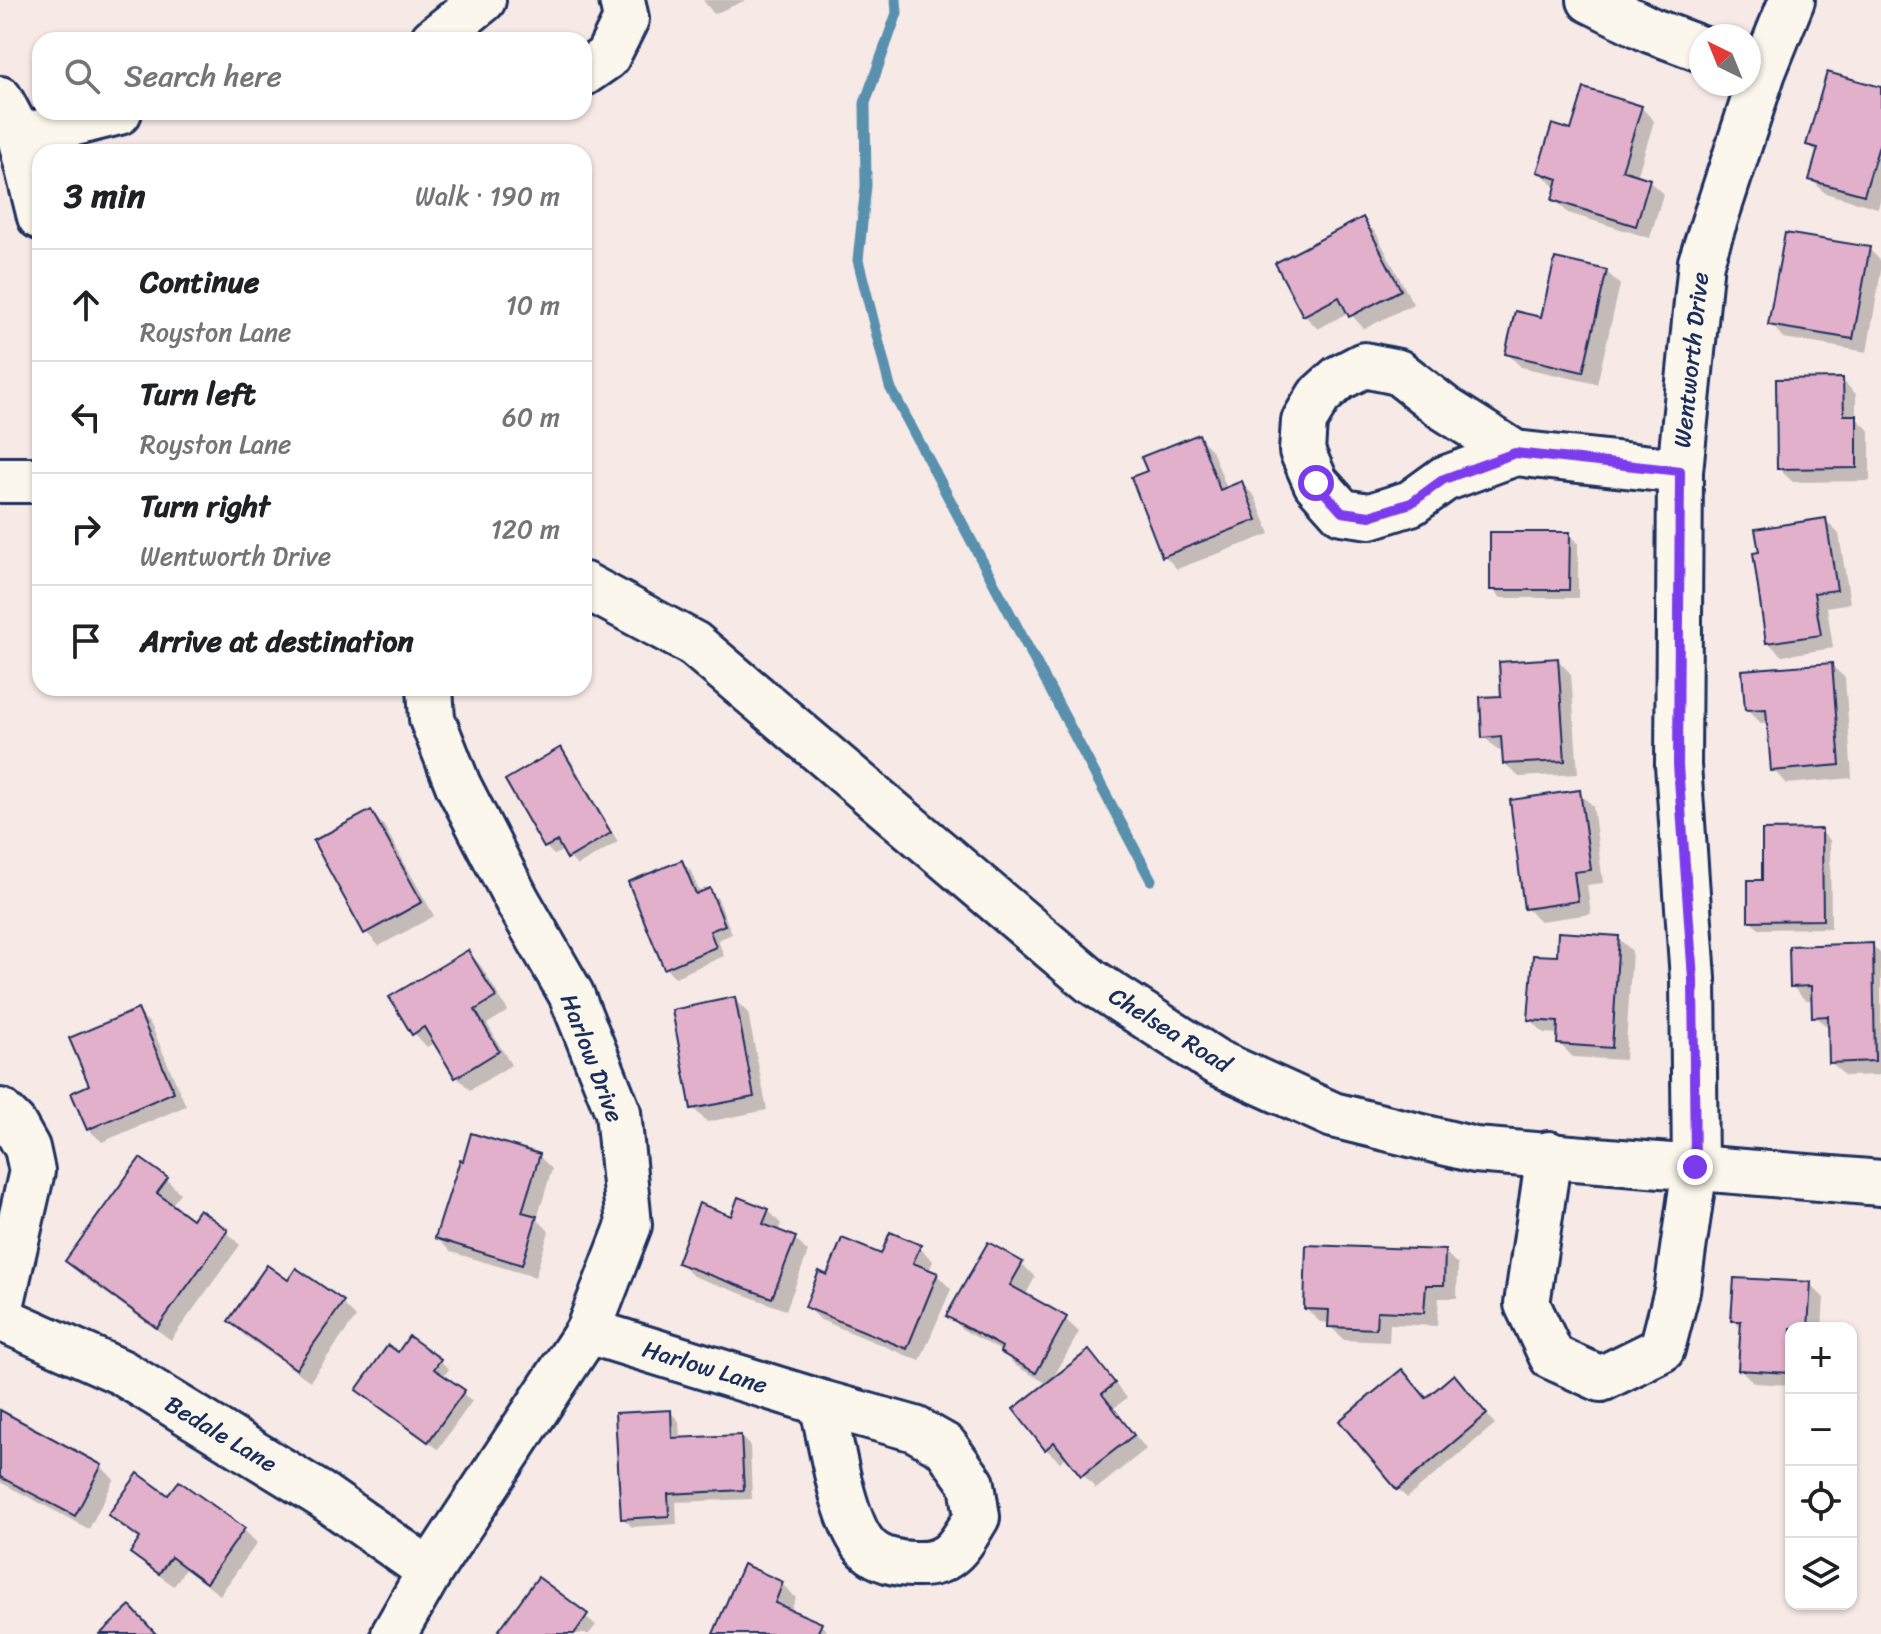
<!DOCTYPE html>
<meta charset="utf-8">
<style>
:root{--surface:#fff;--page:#f2f2f2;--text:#202124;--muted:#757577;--line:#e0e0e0}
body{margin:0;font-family:Sriracha,sans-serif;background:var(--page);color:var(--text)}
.controls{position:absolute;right:24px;bottom:24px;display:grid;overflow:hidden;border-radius:16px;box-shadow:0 2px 6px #0004}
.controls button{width:72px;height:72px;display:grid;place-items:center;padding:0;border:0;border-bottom:2px solid var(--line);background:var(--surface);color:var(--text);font:40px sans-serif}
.compass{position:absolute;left:1689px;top:24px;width:72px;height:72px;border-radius:50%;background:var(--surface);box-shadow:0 2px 6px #0004;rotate:317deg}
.stop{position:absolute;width:24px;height:24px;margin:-18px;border:6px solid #7c3aed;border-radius:50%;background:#fff}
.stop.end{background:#7c3aed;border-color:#fff;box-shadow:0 2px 8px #0008}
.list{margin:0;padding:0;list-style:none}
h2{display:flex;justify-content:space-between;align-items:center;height:104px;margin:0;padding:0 32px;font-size:34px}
h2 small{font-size:26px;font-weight:400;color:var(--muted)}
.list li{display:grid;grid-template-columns:52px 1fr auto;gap:24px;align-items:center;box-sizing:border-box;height:112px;padding:0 32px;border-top:2px solid var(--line)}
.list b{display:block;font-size:30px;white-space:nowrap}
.list p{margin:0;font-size:26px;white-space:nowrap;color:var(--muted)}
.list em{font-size:26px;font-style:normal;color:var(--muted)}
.icon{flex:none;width:44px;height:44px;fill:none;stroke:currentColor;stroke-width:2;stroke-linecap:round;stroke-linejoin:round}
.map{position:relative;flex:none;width:1881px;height:1634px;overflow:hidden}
.search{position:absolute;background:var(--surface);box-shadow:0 2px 6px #0004;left:32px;top:32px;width:560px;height:88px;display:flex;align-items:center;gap:20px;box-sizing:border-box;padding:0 28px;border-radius:24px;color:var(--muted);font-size:30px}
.panel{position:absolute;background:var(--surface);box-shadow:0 2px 6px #0004;left:32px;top:144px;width:560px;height:552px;border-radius:24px}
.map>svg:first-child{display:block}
.shadow{fill:#0003}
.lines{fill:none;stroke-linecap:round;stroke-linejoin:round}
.stream{stroke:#5990ad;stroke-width:11}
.building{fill:#e3b0cc;stroke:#1b2f5e;stroke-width:2}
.minor-casing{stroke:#1b2f5e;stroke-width:50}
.tertiary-casing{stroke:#1b2f5e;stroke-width:50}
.minor{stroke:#fbf7ec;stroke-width:44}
.tertiary{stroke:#fbf7ec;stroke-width:44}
.route{stroke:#7c3aed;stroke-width:10}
.labels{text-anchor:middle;stroke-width:6;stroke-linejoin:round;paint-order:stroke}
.street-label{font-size:24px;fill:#1b2f5e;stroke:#fbf7ec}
</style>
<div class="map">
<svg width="1881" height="1634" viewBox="0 0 1881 1634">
<rect width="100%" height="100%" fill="#f6e9e6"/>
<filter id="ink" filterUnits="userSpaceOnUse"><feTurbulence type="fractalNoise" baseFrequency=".0125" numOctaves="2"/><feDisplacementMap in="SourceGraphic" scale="16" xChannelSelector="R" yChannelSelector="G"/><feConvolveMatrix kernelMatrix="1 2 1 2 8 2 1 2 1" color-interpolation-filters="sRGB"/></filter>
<g filter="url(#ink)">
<g class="shadow">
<path d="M703 0H746L714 14Z"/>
<path d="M1881 89V197L1878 208 1825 193 1811 179 1818 154 1809 144Z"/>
<path d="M1641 107 1654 121 1637 177 1649 181 1663 194 1650 238 1568 213 1554 199 1558 187 1553 185 1539 171 1572 133Z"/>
<path d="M1362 219 1376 233 1413 304 1364 329 1349 312 1318 329 1304 315Z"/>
<path d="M1869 249 1881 261V271L1867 352 1784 338 1770 324Z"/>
<path d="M1606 271 1620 285 1597 384 1521 367 1507 353 1542 319Z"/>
<path d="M1842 380 1856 394V418L1870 431V481L1793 482 1779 469Z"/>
<path d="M1198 436 1212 450 1227 489 1242 483 1255 497 1270 534 1177 569 1164 555Z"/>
<path d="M1825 520 1839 534 1850 603 1827 607 1833 648 1782 656 1768 642Z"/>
<path d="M1569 534 1578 543V598H1501L1492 589Z"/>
<path d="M1558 660 1571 674 1578 774 1519 777 1505 764 1504 750H1498L1484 737 1503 697Z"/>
<path d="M1831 665 1845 678 1852 778 1787 784 1773 770 1769 722 1761 723 1747 709Z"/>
<path d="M561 750 570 759 618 842 577 866 564 850 554 855 545 846Z"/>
<path d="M1579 793 1593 806 1603 883 1587 885 1591 914 1540 921 1526 908Z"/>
<path d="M371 812 384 826 434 916 379 946 366 932Z"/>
<path d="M1821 832 1830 840 1831 928 1759 929 1750 920 1764 882Z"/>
<path d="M682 862 691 871 700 894 710 890 718 899 732 934 718 940 724 956 675 977 666 968Z"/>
<path d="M1618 938 1632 951 1625 1060 1573 1057 1559 1043 1560 1034 1544 1033 1530 1019 1559 958Z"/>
<path d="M1872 945 1881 954V1075L1845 1076 1831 1062 1830 1029 1814 1016 1813 1000H1805L1792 986Z"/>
<path d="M468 952 481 966 508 1011 487 1024 511 1065 470 1090 457 1077 435 1042 427 1047 414 1033Z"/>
<path d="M734 999 748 1013 767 1110 707 1122 693 1108Z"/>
<path d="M138 1011 151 1025 186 1106 102 1142 88 1129 92 1086Z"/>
<path d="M539 1156 552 1169 537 1219 549 1231 535 1277 451 1252 437 1238Z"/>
<path d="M166 1179 180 1193 171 1206 192 1221 226 1231 240 1245 171 1340 81 1275 68 1261Z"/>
<path d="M768 1210 781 1224 778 1232 794 1238 808 1252 786 1310 693 1276 679 1262 732 1219Z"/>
<path d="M919 1247 933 1261 929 1271 937 1275 951 1289 920 1361 821 1320 807 1307 828 1278 882 1257Z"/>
<path d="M1444 1251 1458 1265 1457 1298H1439L1437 1326 1390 1324 1389 1342 1344 1340 1330 1326V1323L1320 1322 1306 1309Z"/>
<path d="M1022 1264 1035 1277 1025 1296 1065 1319 1079 1332 1051 1382 1089 1353 1127 1398 1114 1408 1146 1449 1096 1489 1067 1456 1060 1462 1046 1449 1048 1384 1016 1366 1001 1351 962 1329 949 1315Z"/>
<path d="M288 1283 342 1303 356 1317 310 1381 244 1335 230 1321Z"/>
<path d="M1810 1284 1824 1298 1822 1328H1791V1385L1754 1383 1740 1369 1743 1330 1733 1320Z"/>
<path d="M398 1355 440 1361 449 1369 443 1377 472 1401 438 1449 359 1390Z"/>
<path d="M1462 1386 1495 1424 1407 1498 1398 1489 1427 1400Z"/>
<path d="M0 1412 101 1466 114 1480 89 1529 0 1482Z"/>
<path d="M670 1412 679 1421 680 1440 741 1437 750 1446 752 1499 676 1502 677 1524 632 1527 623 1518Z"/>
<path d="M169 1498 244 1530 257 1543 220 1595 185 1569 174 1586 146 1566 133 1553 141 1541 110 1515Z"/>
<path d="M744 1567 782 1584 796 1598 790 1612 821 1625 830 1634H715Z"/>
<path d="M539 1580 596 1625 589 1634H498Z"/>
</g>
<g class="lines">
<path class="stream" d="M896 0 897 13 865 103 866 186 858 260 890 387 1151 880"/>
</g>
<g class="building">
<path d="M1827 72 1881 87V139L1864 195 1809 180 1818 148 1806 145Z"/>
<path d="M1584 88 1642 106 1622 170 1650 179 1636 226 1552 200 1558 179 1537 172 1552 124 1571 130Z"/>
<path d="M1363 217 1401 290 1349 317 1339 297 1303 316 1275 263Z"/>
<path d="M1785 233 1870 247 1853 339 1768 325Z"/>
<path d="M1555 258 1607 270 1583 372 1505 354 1515 311 1541 317Z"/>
<path d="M1843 378 1844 415H1857V468L1777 469 1776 379Z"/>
<path d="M1199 434 1220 490 1242 481 1257 520 1162 557 1131 477 1147 471 1141 457Z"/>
<path d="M1826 518 1837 590 1814 593 1821 635 1766 643 1753 553 1759 552 1755 529Z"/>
<path d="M1490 532H1570L1569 590H1490Z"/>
<path d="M1558 658 1565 761 1503 764 1501 736 1482 738 1480 697 1501 696 1499 662Z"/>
<path d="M1832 663 1840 765 1771 771 1766 709 1745 710 1742 670Z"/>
<path d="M561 747 611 833 567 859 557 841 544 848 505 780Z"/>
<path d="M1580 790 1591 870 1574 872 1578 901 1524 909 1510 800Z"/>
<path d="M371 810 422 902 364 934 313 841Z"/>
<path d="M1822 829 1823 920 1748 921V880H1762V830Z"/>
<path d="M682 860 696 894 710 888 725 925 710 931 716 947 664 969 628 882Z"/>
<path d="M1558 932 1619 936 1612 1048 1557 1044 1558 1022 1528 1020 1533 955 1557 956Z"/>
<path d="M1873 943 1875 1061 1829 1063 1828 1016 1812 1017 1811 986 1790 987 1789 946Z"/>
<path d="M468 950 496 997 475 1010 499 1051 455 1078 424 1027 412 1035 389 997Z"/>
<path d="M735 997 754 1097 691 1109 672 1010Z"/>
<path d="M138 1009 174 1092 87 1130 71 1093 89 1085 69 1038Z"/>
<path d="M471 1133 540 1154 522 1212 537 1216 522 1265 435 1238 460 1160 463 1161Z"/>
<path d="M140 1158 168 1178 157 1193 192 1219 199 1209 228 1230 157 1328 65 1261Z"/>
<path d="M738 1197 769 1209 763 1224 796 1237 772 1298 677 1263 699 1203 731 1216Z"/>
<path d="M890 1232 921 1245 913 1263 938 1273 907 1349 805 1307 819 1271 827 1275 842 1238 881 1254Z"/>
<path d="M988 1242 1023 1262 1010 1285 1067 1317 1036 1373 1000 1352 1002 1347 946 1316Z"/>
<path d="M1306 1245 1445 1250 1444 1285H1426L1424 1313 1377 1311 1376 1329 1328 1327 1329 1310 1304 1309Z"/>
<path d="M267 1265 288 1280 296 1268 344 1301 296 1369 228 1321Z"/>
<path d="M1734 1278 1811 1282 1808 1328H1791V1373L1738 1370 1741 1321H1731Z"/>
<path d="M409 1336 441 1359 434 1369 465 1390 428 1442 356 1390 388 1345 398 1352Z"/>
<path d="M1089 1350 1115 1383 1102 1394 1134 1435 1081 1476 1054 1442 1045 1450 1013 1409Z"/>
<path d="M1402 1369 1426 1398 1454 1374 1487 1414 1397 1490 1339 1421Z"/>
<path d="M0 1410 102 1465 75 1516 0 1477Z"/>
<path d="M671 1410 672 1438 741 1435 744 1490 668 1494 669 1516 621 1519 615 1413Z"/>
<path d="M138 1473 168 1495 179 1481 245 1528 206 1583 171 1557 159 1574 130 1553 140 1538 108 1515Z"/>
<path d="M743 1564 783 1582 775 1603 822 1623 817 1634H713Z"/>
<path d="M538 1577 588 1614 574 1634H496Z"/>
<path d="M130 1606 156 1634H100Z"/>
</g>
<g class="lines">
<defs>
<g id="minor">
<path d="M1590 0 1650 30 1701 49"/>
<path d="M433 40 483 0"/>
<path d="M584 73 607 57 626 19 622 0"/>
<path d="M0 99 20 137 40 217"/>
<path d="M20 137 119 112"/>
<path d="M1515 453 1444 479 1411 503 1370 516 1342 512 1316 483 1302 451 1304 421 1319 396 1339 378 1364 365 1398 372 1444 408 1515 453 1680 471"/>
<path d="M0 1111 14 1125 27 1148 32 1171 0 1311"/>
<path d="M1549 1154 1527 1304 1552 1357 1601 1379 1662 1349 1677 1291 1695 1167 1693 979 1678 765 1680 471 1701 262 1763 72 1792 0"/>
<path d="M0 1318 121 1372 323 1496 430 1571"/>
<path d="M588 1331 822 1403C831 1439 842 1524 868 1549 879 1560 899 1564 914 1564 951 1566 960 1545 977 1517L972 1484 945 1446 915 1429 822 1403"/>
<path d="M394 1634 430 1571 588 1331 629 1225 618 1112 571 994 517 900 458 785 432 719 430 688"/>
</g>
<g id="tertiary">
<path d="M0 480H40"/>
<path d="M584 585 694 644 1091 981 1216 1062 1333 1115 1475 1150 1881 1183"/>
</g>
</defs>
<use href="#minor" class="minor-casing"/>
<use href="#tertiary" class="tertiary-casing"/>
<use href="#minor" class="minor"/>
<use href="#tertiary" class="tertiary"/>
</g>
</g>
<g class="lines" filter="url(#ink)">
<path class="route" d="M1316 483 1342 512 1370 516 1411 503 1444 479 1515 453 1680 471 1678 765 1693 979 1695 1167"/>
</g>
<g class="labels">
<g class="street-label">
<text transform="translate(1691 360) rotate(-84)" y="8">Wentworth Drive</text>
<text transform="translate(1170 1030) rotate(32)" y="8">Chelsea Road</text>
<text transform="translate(592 1058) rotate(69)" y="8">Harlow Drive</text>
<text transform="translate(705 1367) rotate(17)" y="8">Harlow Lane</text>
<text transform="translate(221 1434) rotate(31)" y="8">Bedale Lane</text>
</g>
</g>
</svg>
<div class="controls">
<button>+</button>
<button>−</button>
<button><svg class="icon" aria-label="locate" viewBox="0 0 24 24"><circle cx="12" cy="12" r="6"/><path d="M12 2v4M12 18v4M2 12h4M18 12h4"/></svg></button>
<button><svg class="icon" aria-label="layers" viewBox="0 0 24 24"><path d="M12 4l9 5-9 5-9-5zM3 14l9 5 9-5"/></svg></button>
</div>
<svg class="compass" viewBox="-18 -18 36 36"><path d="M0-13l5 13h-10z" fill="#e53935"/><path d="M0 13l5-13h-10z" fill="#757577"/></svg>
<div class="stop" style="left:1316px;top:483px"></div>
<div class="stop end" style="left:1695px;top:1167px"></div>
<div class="search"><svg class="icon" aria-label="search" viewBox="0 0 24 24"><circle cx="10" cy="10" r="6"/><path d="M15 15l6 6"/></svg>Search here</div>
<section class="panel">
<h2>3 min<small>Walk · 190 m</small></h2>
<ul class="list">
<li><svg class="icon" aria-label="ahead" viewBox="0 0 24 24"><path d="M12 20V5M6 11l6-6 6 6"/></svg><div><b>Continue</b><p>Royston Lane</p></div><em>10 m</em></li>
<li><svg class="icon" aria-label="left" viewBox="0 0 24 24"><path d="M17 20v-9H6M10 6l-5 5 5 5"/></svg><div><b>Turn left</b><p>Royston Lane</p></div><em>60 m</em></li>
<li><svg class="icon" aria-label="right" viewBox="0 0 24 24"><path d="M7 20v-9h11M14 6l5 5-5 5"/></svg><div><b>Turn right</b><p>Wentworth Drive</p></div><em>120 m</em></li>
<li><svg class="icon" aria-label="arrive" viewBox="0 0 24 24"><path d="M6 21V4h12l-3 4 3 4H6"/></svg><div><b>Arrive at destination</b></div></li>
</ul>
</section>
</div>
